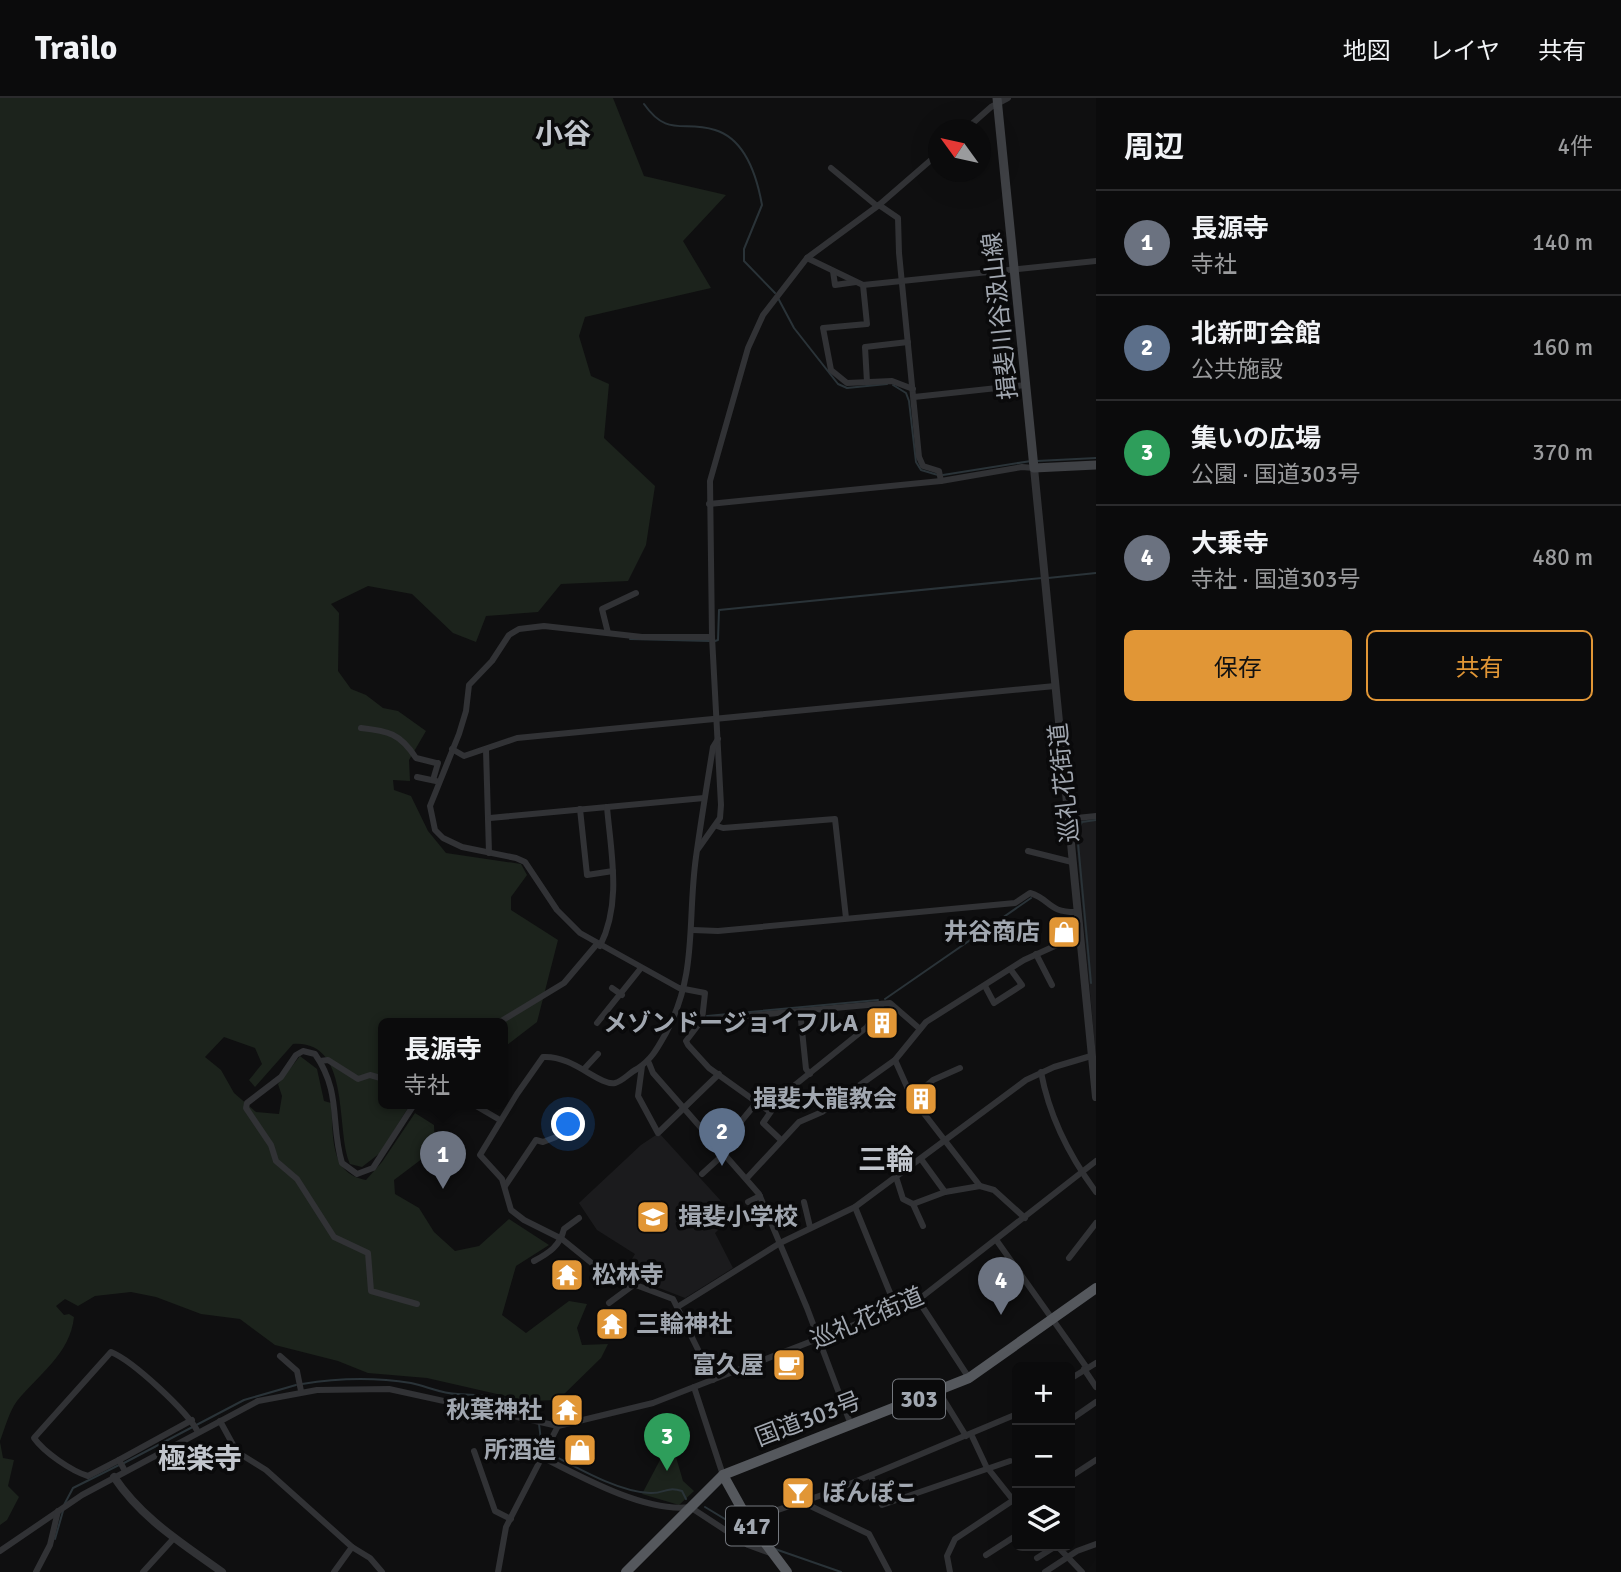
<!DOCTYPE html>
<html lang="ja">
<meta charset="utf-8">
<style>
:root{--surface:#0b0b0c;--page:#19191a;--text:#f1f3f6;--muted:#9a9b9d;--line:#2b2b2d;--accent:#e19636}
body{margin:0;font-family:Signika,"Noto Sans JP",sans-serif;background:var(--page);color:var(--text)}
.controls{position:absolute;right:21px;bottom:21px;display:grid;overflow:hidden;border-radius:10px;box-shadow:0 7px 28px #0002}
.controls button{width:63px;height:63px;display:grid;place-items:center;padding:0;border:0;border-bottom:2px solid var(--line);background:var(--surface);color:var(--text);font:35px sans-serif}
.compass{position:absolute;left:928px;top:21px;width:63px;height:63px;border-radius:50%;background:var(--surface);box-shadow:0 7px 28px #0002;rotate:303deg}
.you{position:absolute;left:569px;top:1027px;width:24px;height:24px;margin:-18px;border:5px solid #fff;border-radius:50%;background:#1a73e8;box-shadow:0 0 0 10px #1a73e833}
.badge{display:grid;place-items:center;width:46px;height:46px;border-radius:50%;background:var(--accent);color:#fff;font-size:23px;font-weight:700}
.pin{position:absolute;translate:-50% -58px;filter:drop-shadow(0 2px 4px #0008)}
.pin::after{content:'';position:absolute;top:37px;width:24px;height:21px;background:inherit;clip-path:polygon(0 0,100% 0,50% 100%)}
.popup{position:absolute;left:378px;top:920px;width:130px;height:91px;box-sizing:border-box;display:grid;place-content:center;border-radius:10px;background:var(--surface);filter:drop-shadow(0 2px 5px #0005);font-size:23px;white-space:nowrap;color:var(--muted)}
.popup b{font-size:26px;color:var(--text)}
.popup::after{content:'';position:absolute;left:50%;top:100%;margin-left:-14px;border:14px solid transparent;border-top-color:var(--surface)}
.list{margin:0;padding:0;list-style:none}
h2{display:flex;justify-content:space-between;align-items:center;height:91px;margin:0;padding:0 28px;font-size:30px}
h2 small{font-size:23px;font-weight:400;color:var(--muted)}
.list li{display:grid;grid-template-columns:46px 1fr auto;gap:21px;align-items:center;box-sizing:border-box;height:105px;padding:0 28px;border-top:2px solid var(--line)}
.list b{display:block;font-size:26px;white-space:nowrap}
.list p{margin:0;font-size:23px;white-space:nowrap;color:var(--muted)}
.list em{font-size:23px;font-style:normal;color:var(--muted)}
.actions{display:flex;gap:14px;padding:21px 28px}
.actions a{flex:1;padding:16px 0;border:2px solid var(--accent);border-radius:10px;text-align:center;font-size:24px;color:var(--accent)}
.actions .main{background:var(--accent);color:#111}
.icon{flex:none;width:38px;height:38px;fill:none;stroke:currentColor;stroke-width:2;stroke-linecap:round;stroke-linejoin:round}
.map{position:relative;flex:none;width:1096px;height:1474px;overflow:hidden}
header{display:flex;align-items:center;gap:42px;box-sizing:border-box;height:98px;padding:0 35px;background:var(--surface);border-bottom:2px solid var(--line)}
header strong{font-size:33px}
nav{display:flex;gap:38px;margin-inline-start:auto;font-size:24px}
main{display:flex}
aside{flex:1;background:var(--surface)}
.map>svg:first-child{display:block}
.built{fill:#1b1b1d}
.green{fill:#1c231c}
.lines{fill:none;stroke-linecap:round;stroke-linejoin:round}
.stream{stroke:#2a3338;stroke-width:2}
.minor{stroke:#313235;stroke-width:6}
.tertiary{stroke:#313235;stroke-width:8}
.secondary{stroke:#3f4145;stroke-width:9}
.trunk{stroke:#55585d;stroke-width:10}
.labels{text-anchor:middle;stroke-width:7;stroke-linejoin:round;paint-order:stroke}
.shield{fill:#0a0a0b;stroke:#74787e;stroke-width:2}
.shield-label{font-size:23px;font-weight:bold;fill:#a1a7b0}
.street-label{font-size:24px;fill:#a1a7b0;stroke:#0a0a0b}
.poi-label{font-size:24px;font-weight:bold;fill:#a1a7b0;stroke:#0a0a0b;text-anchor:end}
.quarter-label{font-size:28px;font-weight:bold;fill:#c2c6cd;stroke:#0a0a0b}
</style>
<header>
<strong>Trailo</strong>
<nav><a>地図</a><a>レイヤ</a><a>共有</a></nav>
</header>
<main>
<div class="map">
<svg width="1096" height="1474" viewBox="0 0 1096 1474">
<rect width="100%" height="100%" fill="#0f0f10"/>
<g class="built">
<path d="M1096 719V960L1075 730 1083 721Z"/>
<path d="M659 1035 721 1103 713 1110 722 1128 715 1135 733 1170 685 1200 623 1176 635 1156 597 1132 579 1105 641 1047Z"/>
</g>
<g class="green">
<path d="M0 0H613L644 78 726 97 683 143 711 190 585 219 579 238 591 278 609 286 604 340 655 388 646 447 628 483 561 486 538 514 486 518 476 544 453 535 412 496 368 488 331 506 339 515 338 573 351 591 366 597 383 610 398 613 426 633 409 662 410 683 393 682 394 692 411 698 428 733 446 755 521 766 527 777 511 799V812L558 842 537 924 503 950 502 925H384V1005H411L380 1055 362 1069 350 1066C335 1032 352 942 293 946L255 989 249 982 262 966 255 950 224 939 205 959 221 972 234 995 256 1014 279 1016 282 998 278 986 300 958 317 971 324 1003 331 1005C334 1036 328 1075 366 1082L382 1064 415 1015 434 1027 435 1051 394 1082 395 1096 419 1110 434 1134 455 1153 479 1148 509 1121 549 1147 516 1168 502 1217 526 1235 569 1203 587 1206 577 1230 582 1247 608 1246 601 1260 558 1302 528 1303 427 1280 368 1275 338 1263 275 1247 240 1221 201 1216 156 1199 131 1194 95 1198 78 1208 65 1201 56 1208 64 1217 69 1216 74 1219C70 1256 39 1276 17 1303 9 1314 5 1330 0 1343Z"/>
<path d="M0 1344 3 1360 14 1362 8 1388 19 1399 7 1422 0 1427Z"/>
<path d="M676 1359 683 1383 694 1393 679 1407 642 1396 660 1362Z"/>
</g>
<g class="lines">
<g class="stream">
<path d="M644 6C668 40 683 22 715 32 745 41 757 79 762 107L744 151V163L775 195"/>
<path d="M778 200 794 230 838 286 847 290 887 286"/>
<path d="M893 287 906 295 909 303 916 364 921 372 938 377"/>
<path d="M1037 363 1096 360"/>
<path d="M943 377 1031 363"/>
<path d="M1048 480 1096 475"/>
<path d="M630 541 709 543"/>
<path d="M715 543 718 542 719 512 1042 480"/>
<path d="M1091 885 1077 734 1082 724 1096 722"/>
<path d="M885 901 1031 800"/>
<path d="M707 918 878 902"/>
<path d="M302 1286C338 1280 374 1279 411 1285 426 1288 442 1296 458 1296 480 1297 528 1298 538 1321"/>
<path d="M539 1326 542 1351"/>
<path d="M547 1354C576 1369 618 1394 650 1395 664 1396 666 1388 682 1393L686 1401"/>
<path d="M124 1365 244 1302 296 1287"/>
<path d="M64 1407 73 1390 119 1367"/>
<path d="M705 1409 758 1441"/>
<path d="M55 1441 63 1413"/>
<path d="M775 1451 841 1474"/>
</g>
<g class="minor">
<path d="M965 32 991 9 1008 0"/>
<path d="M831 70 877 108"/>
<path d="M879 107 898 120 899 155 919 359 923 368 939 373 941 383"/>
<path d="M807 160 863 187 1096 163"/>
<path d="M833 173 835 187 856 184"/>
<path d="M863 187 867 226 823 230 831 272 847 285 892 283 913 291"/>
<path d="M867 284 865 249 908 244"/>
<path d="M914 299 1026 287"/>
<path d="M709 406 941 383 1022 369 1034 370"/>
<path d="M608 535 602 511 636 495"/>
<path d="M712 539H642L544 528 519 531 509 537 492 563 469 587 466 613 459 636 430 708 435 732 443 740 462 749 516 760 525 764 557 812 580 835 679 890 705 895 702 922 686 943 688 947 709 970 769 1013 785 995 867 929 882 906"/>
<path d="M361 630C388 633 400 635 416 660L436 665"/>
<path d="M452 651 464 658 517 640 1055 588"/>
<path d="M486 652 489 755"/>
<path d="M417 679 436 683"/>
<path d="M433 682 438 665"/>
<path d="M580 711 587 777 613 773"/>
<path d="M490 720 704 700"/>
<path d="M1067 721 1096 718"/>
<path d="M717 728 723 730 835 721 846 820"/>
<path d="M698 751 720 720 721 707 712 539 710 383 748 250 763 217 807 160 879 107 939 55"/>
<path d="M1028 753 1072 764"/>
<path d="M693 832 718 833 1015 805 1030 795C1051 801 1047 815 1078 814"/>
<path d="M600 848C622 804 611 756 607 709"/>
<path d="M1036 856 1052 887"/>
<path d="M985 888 994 905 1022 887 1011 872"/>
<path d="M612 890 622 897"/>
<path d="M800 913 806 971 810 976"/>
<path d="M702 922 890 905 920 931"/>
<path d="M498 925 564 885 597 846"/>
<path d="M597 925 641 870"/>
<path d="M895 962 912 1000 980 1088 945 1094 921 1061"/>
<path d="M320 963 328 962 358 981 370 977 384 981"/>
<path d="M649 965 653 975 759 1096 807 1210 851 1327"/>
<path d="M642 968 638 998 658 1035 719 976"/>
<path d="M585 970 598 956"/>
<path d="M1041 974C1049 1017 1070 1059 1096 1094"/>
<path d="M912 1000 933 982 960 970"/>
<path d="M415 1005 373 1070 357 1076 342 1065C330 1026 342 995 315 956L303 953 296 957 281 979 247 1005 246 1010 271 1047 276 1063 297 1081 334 1139 368 1155 371 1193 417 1206"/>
<path d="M471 1005 500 1022"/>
<path d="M772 1012 763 1025 781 1042"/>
<path d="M734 1025 738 1027 757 1004"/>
<path d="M702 1076 725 1055"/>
<path d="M896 1079 903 1101 913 1106"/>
<path d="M747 1080 799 1024 822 1014 895 962 926 924 1024 862 1079 837"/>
<path d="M505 1088 536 1042 543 1044 556 1039"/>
<path d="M980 1088 994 1092 1025 1120"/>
<path d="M748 1104 760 1098"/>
<path d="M804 1104 810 1129"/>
<path d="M855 1109 897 1212"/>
<path d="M923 1128 913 1106 945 1094"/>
<path d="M997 1143 1087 1270"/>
<path d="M1069 1160 1096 1125"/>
<path d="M534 1163C549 1155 560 1148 564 1131L579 1120"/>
<path d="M918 1202 969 1280"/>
<path d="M609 1205 636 1185"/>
<path d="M679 1208 780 1145 855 1109 1026 982 1054 969 1091 958"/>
<path d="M280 1258 297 1273 301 1293"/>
<path d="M1084 1271 1096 1289"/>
<path d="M1070 1281 1096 1265"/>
<path d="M713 1282 673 1201 604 1175 562 1141 524 1122 511 1112 502 1081 480 1057 517 996 543 959C573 957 599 988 615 985 623 983 629 975 637 971 652 961 657 951 666 935 698 875 687 823 696 759 701 723 707 686 713 649L718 641"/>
<path d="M939 1294 966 1338"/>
<path d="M1070 1322 1096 1304"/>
<path d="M220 1323 237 1354 266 1372 352 1449"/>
<path d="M971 1336 986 1368 1017 1407"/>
<path d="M474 1353 495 1413 511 1421"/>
<path d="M542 1359C581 1379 646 1415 690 1409L748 1447 773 1456"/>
<path d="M119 1362 88 1378C71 1373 44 1354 34 1340L111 1254C133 1263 187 1313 198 1334"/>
<path d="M125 1373 119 1362 192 1322"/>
<path d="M723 1377 694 1289 918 1202 1096 1063"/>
<path d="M1073 1377 1096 1362"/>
<path d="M871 1378 882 1407 1010 1363"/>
<path d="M802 1404 869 1436 889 1474"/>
<path d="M748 1422 828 1395 1017 1316"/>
<path d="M1057 1448 1082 1474"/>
<path d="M0 1453 82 1397 258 1303 317 1292 389 1291 558 1328 653 1305 694 1289"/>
<path d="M986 1457 1017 1437"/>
<path d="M1037 1460 1056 1448"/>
<path d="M36 1474 50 1447 58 1413"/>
<path d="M143 1474 174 1440"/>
<path d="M334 1474 352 1449 370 1460 382 1474"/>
<path d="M498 1474 506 1429 558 1328"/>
<path d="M950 1474 947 1458 955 1441 1012 1403"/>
<path d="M1045 1474 1077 1453 1096 1446"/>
</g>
<g class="tertiary">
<path d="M1034 370 1096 999"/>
<path d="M114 1379C142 1421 182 1445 222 1474"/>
</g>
<path class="secondary" d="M997 0 1034 370 1096 367"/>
<g class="trunk">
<path d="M723 1377 748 1422 787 1474"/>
<path d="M626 1474 723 1377 969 1280 1096 1190"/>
</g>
</g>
<defs>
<symbol id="shop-square" viewBox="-11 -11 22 22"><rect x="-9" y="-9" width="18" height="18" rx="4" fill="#e19636" stroke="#0a0a0b"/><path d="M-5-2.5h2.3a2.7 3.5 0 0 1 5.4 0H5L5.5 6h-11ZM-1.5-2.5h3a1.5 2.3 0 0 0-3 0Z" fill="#fff"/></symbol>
<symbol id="building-square" viewBox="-11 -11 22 22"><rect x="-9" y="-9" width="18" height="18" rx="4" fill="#e19636" stroke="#0a0a0b"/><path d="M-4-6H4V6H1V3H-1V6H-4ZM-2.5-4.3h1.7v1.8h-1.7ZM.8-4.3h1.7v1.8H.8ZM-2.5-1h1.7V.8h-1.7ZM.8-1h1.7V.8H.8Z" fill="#fff"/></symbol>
<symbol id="school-square" viewBox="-11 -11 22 22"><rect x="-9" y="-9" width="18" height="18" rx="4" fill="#e19636" stroke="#0a0a0b"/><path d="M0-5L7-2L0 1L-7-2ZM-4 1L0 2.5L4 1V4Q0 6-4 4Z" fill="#fff"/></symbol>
<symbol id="temple-square" viewBox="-11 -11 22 22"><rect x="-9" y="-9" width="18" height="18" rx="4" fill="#e19636" stroke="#0a0a0b"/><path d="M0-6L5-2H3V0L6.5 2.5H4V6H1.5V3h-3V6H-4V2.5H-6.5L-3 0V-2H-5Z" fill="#fff"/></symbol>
<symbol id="cafe-square" viewBox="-11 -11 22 22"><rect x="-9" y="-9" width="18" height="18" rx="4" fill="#e19636" stroke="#0a0a0b"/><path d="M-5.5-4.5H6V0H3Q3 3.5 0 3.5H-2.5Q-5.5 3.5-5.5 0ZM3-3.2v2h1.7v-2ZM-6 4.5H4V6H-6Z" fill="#fff"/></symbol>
<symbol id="bar-square" viewBox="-11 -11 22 22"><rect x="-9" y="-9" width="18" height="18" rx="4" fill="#e19636" stroke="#0a0a0b"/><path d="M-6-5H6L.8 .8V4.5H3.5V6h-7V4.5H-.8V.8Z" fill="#fff"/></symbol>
</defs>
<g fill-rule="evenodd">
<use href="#shop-square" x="1045" y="815" width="38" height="38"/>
<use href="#building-square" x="863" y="906" width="38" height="38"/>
<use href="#building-square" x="902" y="982" width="38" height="38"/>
<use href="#school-square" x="634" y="1100" width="38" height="38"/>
<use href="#temple-square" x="548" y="1158" width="38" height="38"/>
<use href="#temple-square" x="593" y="1207" width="38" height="38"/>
<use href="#cafe-square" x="770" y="1248" width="38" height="38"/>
<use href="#temple-square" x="548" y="1293" width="38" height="38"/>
<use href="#shop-square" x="561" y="1333" width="38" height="38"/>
<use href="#bar-square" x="779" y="1376" width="38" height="38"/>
</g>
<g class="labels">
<g class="shield">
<rect x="893" y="1281.5" width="52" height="39" rx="5"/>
<rect x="726" y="1408.5" width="52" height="39" rx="5"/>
</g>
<g class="shield-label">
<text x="919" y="1309">303</text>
<text x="752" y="1436">417</text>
</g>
<g class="street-label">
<text transform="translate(1000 218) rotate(-96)" y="8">揖斐川谷汲山線</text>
<text transform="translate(1064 685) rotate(-96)" y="8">巡礼花街道</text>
<text transform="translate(867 1220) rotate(-23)" y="8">巡礼花街道</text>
<text transform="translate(808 1321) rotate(-21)" y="8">国道303号</text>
</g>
<g class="poi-label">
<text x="1040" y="842">井谷商店</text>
<text x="858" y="933">メゾンドージョイフルA</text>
<text x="897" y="1009">揖斐大龍教会</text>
<text x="678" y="1127" text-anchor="start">揖斐小学校</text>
<text x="592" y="1185" text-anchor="start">松林寺</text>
<text x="636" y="1234" text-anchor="start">三輪神社</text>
<text x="764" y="1275">富久屋</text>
<text x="542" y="1320">秋葉神社</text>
<text x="556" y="1360">所酒造</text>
<text x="822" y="1403" text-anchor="start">ぽんぽこ</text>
</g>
<g class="quarter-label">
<text x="563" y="45">小谷</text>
<text x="886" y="1071">三輪</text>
<text x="200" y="1370">極楽寺</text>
</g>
</g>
</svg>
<div class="controls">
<button>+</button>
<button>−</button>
<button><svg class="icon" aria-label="layers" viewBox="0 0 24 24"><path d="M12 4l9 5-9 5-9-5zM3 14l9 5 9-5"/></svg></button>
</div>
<svg class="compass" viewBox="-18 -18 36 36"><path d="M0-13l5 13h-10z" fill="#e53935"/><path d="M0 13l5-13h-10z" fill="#9a9b9d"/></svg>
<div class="you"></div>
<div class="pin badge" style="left:443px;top:1091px;background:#6b7280">1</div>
<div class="popup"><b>長源寺</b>寺社</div>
<div class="pin badge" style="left:722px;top:1068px;background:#5c6f8a">2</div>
<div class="pin badge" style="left:667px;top:1373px;background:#2e9e5b">3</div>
<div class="pin badge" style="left:1001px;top:1217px;background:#6b7280">4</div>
</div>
<aside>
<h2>周辺<small>4件</small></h2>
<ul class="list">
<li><span class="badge" style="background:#6b7280">1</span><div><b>長源寺</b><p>寺社</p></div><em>140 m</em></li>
<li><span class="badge" style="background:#5c6f8a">2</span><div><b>北新町会館</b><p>公共施設</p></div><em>160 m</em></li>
<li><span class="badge" style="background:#2e9e5b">3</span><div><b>集いの広場</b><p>公園 · 国道303号</p></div><em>370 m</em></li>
<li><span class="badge" style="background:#6b7280">4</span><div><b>大乗寺</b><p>寺社 · 国道303号</p></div><em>480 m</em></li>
</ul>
<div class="actions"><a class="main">保存</a><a>共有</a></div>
</aside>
</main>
